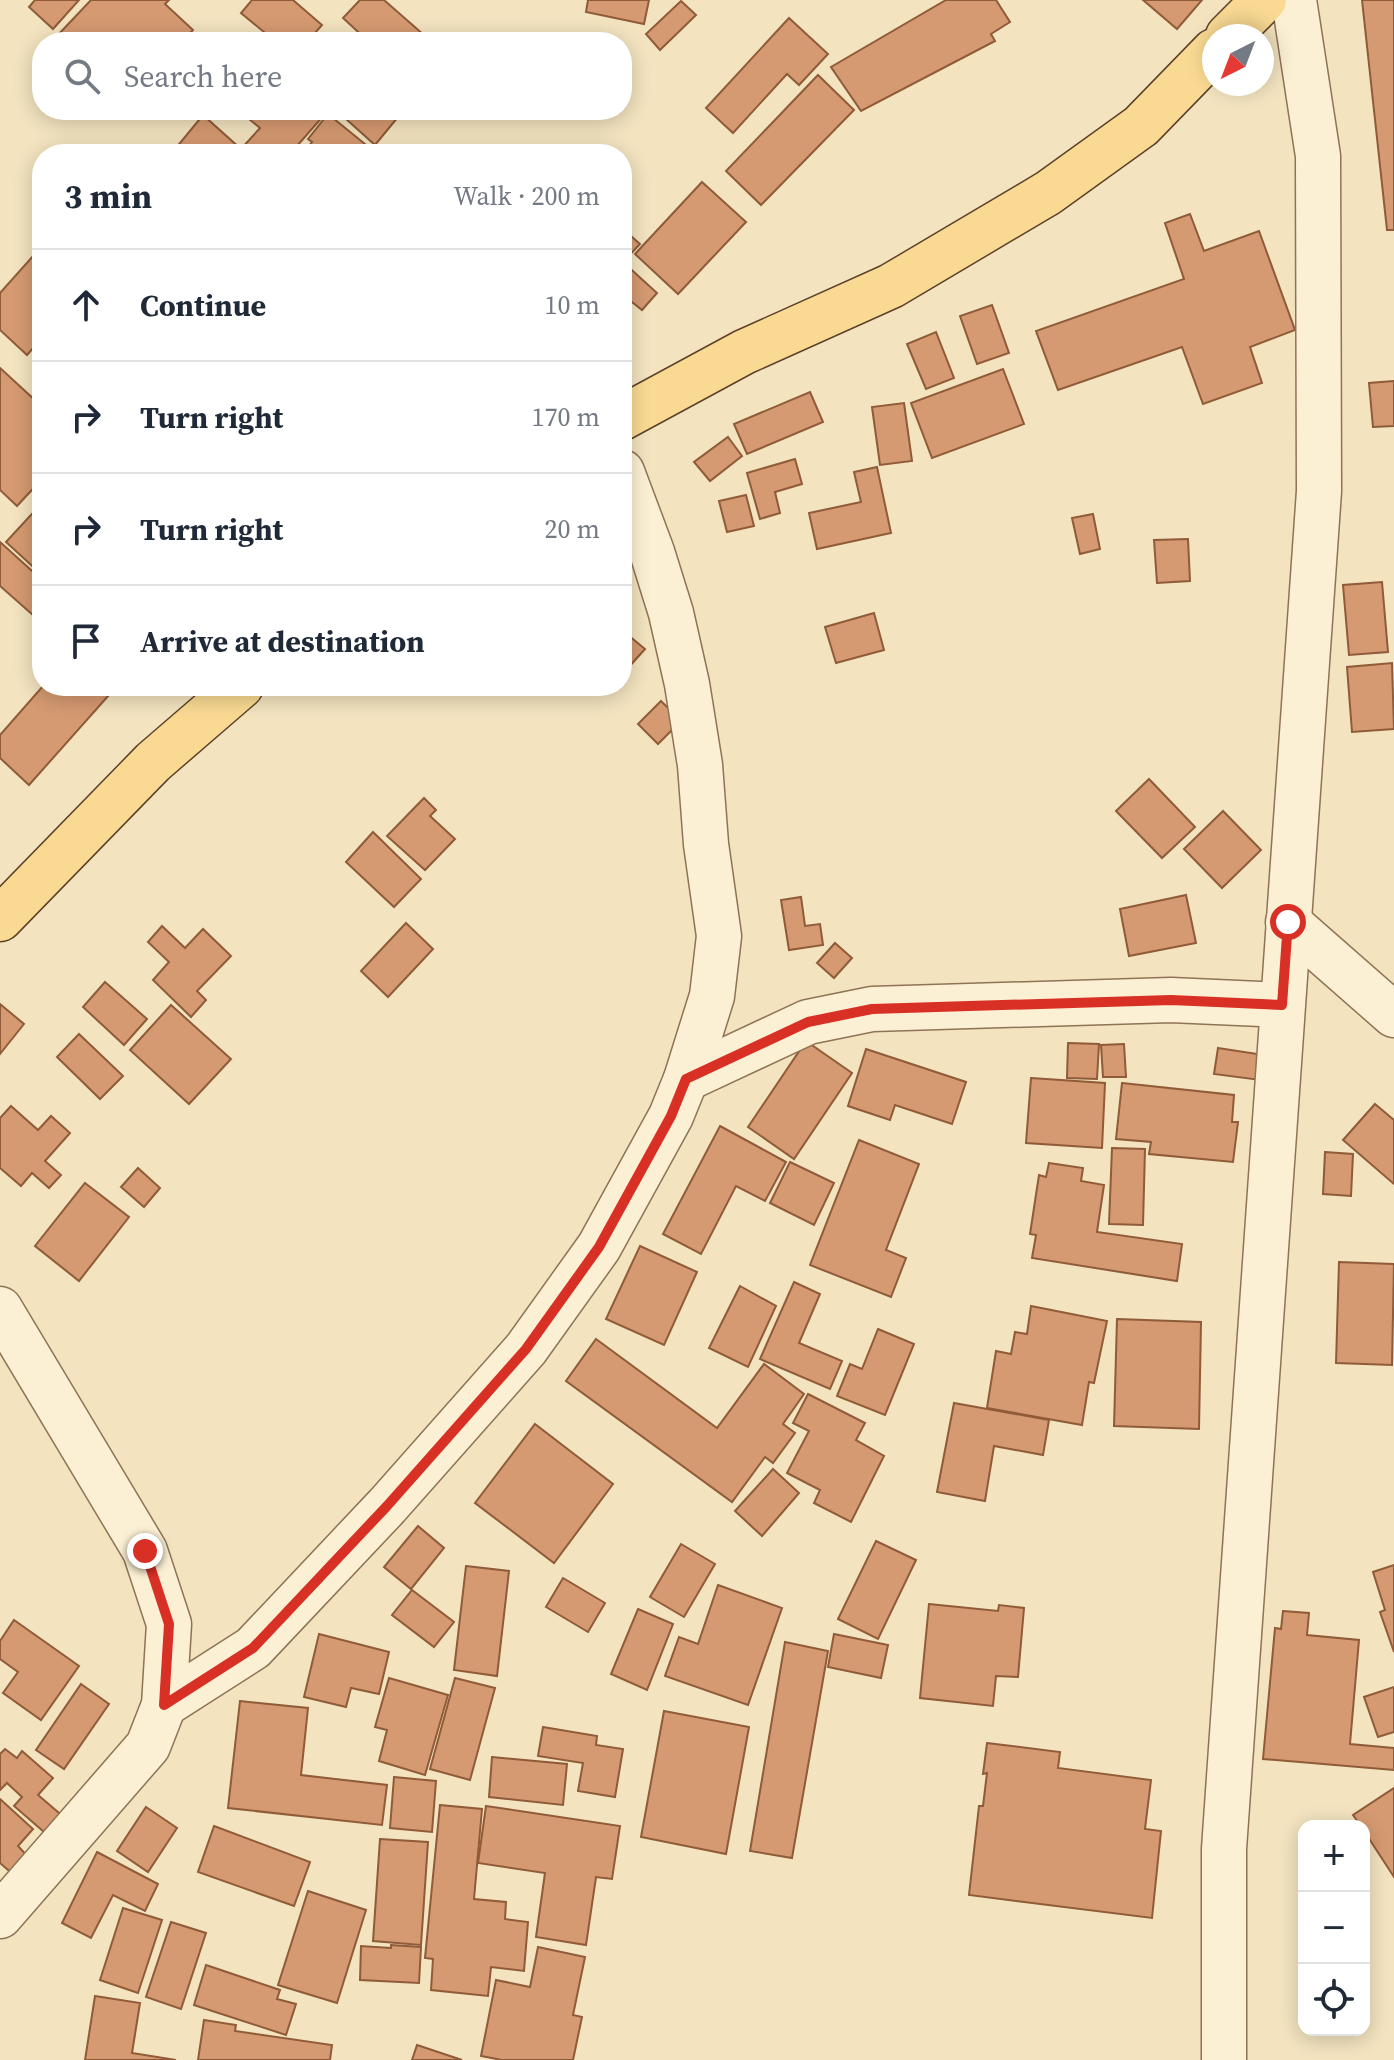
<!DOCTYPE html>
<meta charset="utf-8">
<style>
:root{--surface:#fff;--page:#f2f2f3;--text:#1f2937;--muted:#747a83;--line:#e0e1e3}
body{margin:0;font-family:"Source Serif 4",serif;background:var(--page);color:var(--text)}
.controls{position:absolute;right:24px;bottom:24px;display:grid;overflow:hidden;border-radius:16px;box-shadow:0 4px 20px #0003}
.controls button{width:72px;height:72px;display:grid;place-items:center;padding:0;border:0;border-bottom:2px solid var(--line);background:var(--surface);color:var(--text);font:40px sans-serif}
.compass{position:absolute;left:1202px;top:24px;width:72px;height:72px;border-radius:50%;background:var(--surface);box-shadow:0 4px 20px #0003;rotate:222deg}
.stop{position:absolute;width:24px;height:24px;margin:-18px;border:6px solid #d93025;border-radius:50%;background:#fff}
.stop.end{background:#d93025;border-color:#fff;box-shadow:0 2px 8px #0008}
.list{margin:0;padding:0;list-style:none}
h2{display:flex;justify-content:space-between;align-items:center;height:104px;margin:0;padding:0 32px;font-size:34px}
h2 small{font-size:26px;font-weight:400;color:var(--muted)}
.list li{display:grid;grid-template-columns:52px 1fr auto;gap:24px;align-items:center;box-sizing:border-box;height:112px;padding:0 32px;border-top:2px solid var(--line)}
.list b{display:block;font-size:30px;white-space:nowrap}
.list em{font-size:26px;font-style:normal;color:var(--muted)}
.icon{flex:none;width:44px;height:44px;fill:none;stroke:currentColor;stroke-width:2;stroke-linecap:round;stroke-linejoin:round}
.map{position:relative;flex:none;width:1394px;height:2060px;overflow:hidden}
.search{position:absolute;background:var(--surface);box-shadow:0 4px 20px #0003;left:32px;top:32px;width:600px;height:88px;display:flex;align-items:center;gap:20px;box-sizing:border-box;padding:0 28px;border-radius:32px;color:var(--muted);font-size:30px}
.panel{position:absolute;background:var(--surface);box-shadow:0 4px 20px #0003;left:32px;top:144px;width:600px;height:552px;border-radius:32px}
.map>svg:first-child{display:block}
.building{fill:#d59a71;stroke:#8f5b38;stroke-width:2}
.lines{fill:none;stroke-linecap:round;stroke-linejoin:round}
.minor-casing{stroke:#8e7355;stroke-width:47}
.major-casing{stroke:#5b412a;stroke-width:47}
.minor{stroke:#fcf0d4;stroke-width:44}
.major{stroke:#fada93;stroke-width:44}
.route{stroke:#d93025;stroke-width:10}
</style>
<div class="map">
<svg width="1394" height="2060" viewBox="0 0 1394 2060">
<rect width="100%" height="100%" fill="#f3e3bf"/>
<g class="building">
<path d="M35 0H79L53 29 29 7Z"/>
<path d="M91 0H169L165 4 193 30 182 42H62L56 37Z"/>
<path d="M252 0H293L322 25 307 42H276L241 13Z"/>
<path d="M360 0H384L424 35 418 42H369L343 18Z"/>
<path d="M588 0H649L644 24 586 12Z"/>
<path d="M946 0H996L1010 22 991 34 995 41 861 111 831 67Z"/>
<path d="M1143 0H1202L1177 29Z"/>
<path d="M1362 0H1394V230H1387Z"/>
<path d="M681 1 696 15 660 50 646 34Z"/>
<path d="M789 18 828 54 799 85 787 74 733 133 706 108Z"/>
<path d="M818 75 854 110 761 205 726 171Z"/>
<path d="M247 110H321L325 114 290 154H181L175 149 203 115 241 149 260 128 243 114Z"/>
<path d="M336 110H390L398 117 375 145Z"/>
<path d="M328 114 365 144 356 154H303L312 142 308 139Z"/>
<path d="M702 182 746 222 678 294 635 254Z"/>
<path d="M1190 214 1204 251 1259 231 1295 330 1250 347 1262 383 1203 404 1182 347 1058 390 1036 331 1184 279 1165 223Z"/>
<path d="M622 228 640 244 623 262 657 293 642 310 622 294Z"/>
<path d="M42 246V338L27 355 0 330V293Z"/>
<path d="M992 305 1009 353 977 364 960 316Z"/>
<path d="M936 332 954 378 926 389 907 344Z"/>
<path d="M0 368 36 401 42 395V479L17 506 0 490Z"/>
<path d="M1003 369 1024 424 932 458 911 403Z"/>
<path d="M1394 381V426L1373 427 1369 383Z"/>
<path d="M810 392 823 422 747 454 734 424Z"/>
<path d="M904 403 912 461 880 465 872 407Z"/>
<path d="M728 437 742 456 710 481 694 462Z"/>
<path d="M795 459 802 484 775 492 780 513 760 519 747 473Z"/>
<path d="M877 467 891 533 817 549 809 513 861 502 854 472Z"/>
<path d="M746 495 754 526 727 532 719 501Z"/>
<path d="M42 503V575L6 542Z"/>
<path d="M1093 514 1100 549 1080 554 1072 518Z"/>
<path d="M1188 539 1190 581 1157 583 1154 540Z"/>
<path d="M0 542 42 580V623L0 586Z"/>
<path d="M1382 582 1388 652 1349 655 1343 585Z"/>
<path d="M874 613 884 650 836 663 825 627Z"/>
<path d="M622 630 645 649 628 668 622 663Z"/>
<path d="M1392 663 1394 729 1352 732 1347 667Z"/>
<path d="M43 686H117L29 785 0 758V735Z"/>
<path d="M661 701 681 721 658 744 638 724Z"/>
<path d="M1149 779 1195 827 1162 858 1116 811Z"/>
<path d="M424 798 436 810 430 816 455 839 425 870 387 836Z"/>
<path d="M1223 811 1261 850 1222 888 1184 849Z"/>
<path d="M373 832 421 879 394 907 346 862Z"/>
<path d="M1186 895 1196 943 1129 956 1120 909Z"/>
<path d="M801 897 805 926 820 924 823 945 789 950 781 900Z"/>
<path d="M406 923 433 949 388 997 361 971Z"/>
<path d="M162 926 185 948 203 929 231 956 197 991 206 1000 191 1017 153 980 169 962 148 942Z"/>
<path d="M835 943 852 958 834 978 817 963Z"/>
<path d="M105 982 147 1019 124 1045 83 1007Z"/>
<path d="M0 1004 24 1024 0 1054Z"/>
<path d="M171 1005 231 1059 189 1104 130 1050Z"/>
<path d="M79 1034 123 1076 100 1099 57 1057Z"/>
<path d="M806 1041 852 1073 794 1159 748 1127Z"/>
<path d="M1068 1043 1099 1044 1097 1079 1067 1078Z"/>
<path d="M1124 1044 1126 1077H1103L1101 1045Z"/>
<path d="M1218 1048 1264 1055 1260 1080 1214 1074Z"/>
<path d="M866 1049 966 1082 952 1124 895 1105 890 1120 848 1106Z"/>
<path d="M1031 1078 1105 1083 1102 1148 1026 1143Z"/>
<path d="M1122 1083 1234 1095 1232 1122H1238L1233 1162 1149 1154 1151 1142 1116 1139Z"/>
<path d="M1375 1104 1394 1120V1184L1343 1140Z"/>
<path d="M11 1106 38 1130 51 1116 70 1133 45 1161 61 1175 49 1188 32 1173 21 1186 0 1168V1118Z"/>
<path d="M720 1126 786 1162 765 1201 736 1186 701 1254 663 1234Z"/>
<path d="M859 1140 919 1164 886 1250 906 1258 891 1297 810 1265Z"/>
<path d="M1112 1148 1145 1149 1143 1225 1109 1224Z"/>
<path d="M1325 1152 1353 1154 1351 1196 1323 1194Z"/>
<path d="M790 1162 834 1183 814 1225 770 1203Z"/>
<path d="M1049 1163 1083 1168 1081 1181 1104 1185 1097 1232 1182 1244 1177 1281 1032 1258 1036 1235 1030 1234 1039 1175 1046 1177Z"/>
<path d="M138 1168 160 1188 144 1207 121 1187Z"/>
<path d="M85 1183 129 1217 79 1281 35 1246Z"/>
<path d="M640 1246 697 1272 664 1345 606 1319Z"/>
<path d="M1339 1262 1394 1264 1392 1365 1336 1363Z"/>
<path d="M794 1282 820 1294 799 1343 842 1361 830 1389 760 1359Z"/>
<path d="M740 1286 776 1306 748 1367 709 1348Z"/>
<path d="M1031 1306 1107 1321 1094 1383 1089 1382 1082 1425 987 1408 996 1351 1011 1354 1015 1332 1027 1334Z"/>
<path d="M1117 1319 1201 1322 1199 1429 1114 1426Z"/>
<path d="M878 1329 914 1344 885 1415 837 1396 850 1364 862 1369Z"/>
<path d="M596 1339 717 1428 764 1364 804 1394 783 1424 795 1433 773 1463 765 1457 732 1502 566 1381Z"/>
<path d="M808 1394 865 1423 856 1440 884 1456 851 1522 814 1503 820 1490 787 1473 809 1431 793 1423Z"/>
<path d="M954 1403 1049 1420 1043 1455 994 1446 985 1501 937 1492Z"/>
<path d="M535 1424 613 1484 554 1563 475 1503Z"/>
<path d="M773 1469 799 1493 762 1536 735 1511Z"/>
<path d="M418 1526 444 1548 411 1589 384 1567Z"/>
<path d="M876 1541 916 1560 878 1639 838 1619Z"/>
<path d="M681 1544 715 1564 684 1617 650 1597Z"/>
<path d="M1394 1565V1652L1380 1612 1385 1610 1373 1572Z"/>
<path d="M466 1566 509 1571 497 1676 454 1670Z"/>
<path d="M563 1578 605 1603 588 1632 546 1607Z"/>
<path d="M718 1585 782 1608 748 1705 665 1676 679 1637 698 1644Z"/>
<path d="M412 1590 454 1622 434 1647 392 1615Z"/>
<path d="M929 1604 998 1611 999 1605 1024 1608 1018 1677 996 1676 993 1706 920 1698Z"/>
<path d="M638 1609 673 1624 647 1690 611 1674Z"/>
<path d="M1283 1611 1309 1613 1307 1635 1359 1640 1350 1744 1394 1748V1770L1263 1759 1275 1628 1281 1629Z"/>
<path d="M14 1620 79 1666 41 1720 3 1693 18 1672 0 1659V1641Z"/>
<path d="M319 1634 389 1652 379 1694 351 1688 346 1707 304 1697Z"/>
<path d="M834 1634 888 1645 881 1678 828 1667Z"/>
<path d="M785 1642 828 1651 792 1858 750 1851Z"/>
<path d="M389 1678 448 1695 425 1775 379 1761 387 1730 375 1727Z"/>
<path d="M455 1678 495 1688 470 1780 430 1769Z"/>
<path d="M81 1684 109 1704 64 1769 36 1750Z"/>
<path d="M1394 1687V1732L1378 1737 1364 1697Z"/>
<path d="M240 1701 308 1708 301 1775 387 1785 382 1825 228 1808Z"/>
<path d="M664 1711 749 1727 726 1854 641 1837Z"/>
<path d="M543 1727 597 1736 596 1745 623 1749 615 1797 578 1791 583 1763 538 1756Z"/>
<path d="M987 1743 1060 1752 1058 1768 1151 1780 1145 1829 1161 1831 1152 1918 969 1895 979 1806H983L987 1773 983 1774Z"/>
<path d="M5 1749 17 1758 22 1751 53 1778 38 1795 66 1819 51 1838 14 1806 22 1797 7 1783 0 1790V1754Z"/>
<path d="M492 1757 567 1764 563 1805 489 1797Z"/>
<path d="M394 1777 436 1781 432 1832 390 1828Z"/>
<path d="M1394 1788V1877L1364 1831V1826H1361L1353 1815Z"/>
<path d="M0 1799 33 1829 18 1846 30 1859 15 1876 0 1863Z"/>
<path d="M440 1805 482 1809 474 1899 506 1902 505 1919 528 1922 524 1971 491 1967 488 1996 431 1990 433 1959 425 1958Z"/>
<path d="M486 1806 620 1826 612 1879 596 1877 586 1945 536 1937 545 1873 478 1863Z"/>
<path d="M146 1807 177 1828 148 1872 117 1851Z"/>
<path d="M214 1826 310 1862 294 1906 198 1872Z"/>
<path d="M380 1839 428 1842 421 1945 373 1941Z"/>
<path d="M97 1852 158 1884 145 1911 113 1895 91 1938 62 1923Z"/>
<path d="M308 1891 366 1910 337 2003 278 1985Z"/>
<path d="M123 1908 162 1920 138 1993 100 1980Z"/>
<path d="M171 1922 206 1933 181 2009 146 1997Z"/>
<path d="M391 1945 421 1947 419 1983 360 1980 361 1946 391 1948Z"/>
<path d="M538 1947 585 1957 573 2015 582 2017 573 2060H502L481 2056 496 1980 530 1987Z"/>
<path d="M206 1965 280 1990 277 1999 296 2004 286 2035 194 2005Z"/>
<path d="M95 1996 140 2003 132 2053 176 2060H85Z"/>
<path d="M204 2020 236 2025 235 2031 332 2045 330 2060H198Z"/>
<path d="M417 2045 462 2060H412Z"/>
</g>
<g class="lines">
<defs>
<g id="minor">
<path d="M1288 922 1394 1015"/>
<path d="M686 1079 808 1022 872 1009 1171 1000 1282 1005"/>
<path d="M0 1309 145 1551 169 1624 164 1705 148 1746 0 1916"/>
<path d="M164 1705 253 1648 387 1506 526 1349 599 1247 671 1116 686 1079 712 996 719 936 706 844 700 765 687 684 671 613 652 552 622 472"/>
<path d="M1224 2060V1849L1319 491 1318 156 1294 0"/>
</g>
<g id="major">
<path d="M1228 36 1264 0"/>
<path d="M622 418 744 352 891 286 1048 193 1141 126 1214 51"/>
<path d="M0 919 153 762 241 686"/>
</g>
</defs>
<use href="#minor" class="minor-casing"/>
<use href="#major" class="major-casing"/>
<use href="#minor" class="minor"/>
<use href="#major" class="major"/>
</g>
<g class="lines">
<path class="route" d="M145 1551 169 1624 164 1705 253 1648 387 1506 526 1349 599 1247 671 1116 686 1079 808 1022 872 1009 1171 1000 1282 1005 1288 922"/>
</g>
</svg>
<div class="controls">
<button>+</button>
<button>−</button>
<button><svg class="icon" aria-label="locate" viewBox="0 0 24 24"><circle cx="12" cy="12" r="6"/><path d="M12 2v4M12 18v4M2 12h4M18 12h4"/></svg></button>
</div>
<svg class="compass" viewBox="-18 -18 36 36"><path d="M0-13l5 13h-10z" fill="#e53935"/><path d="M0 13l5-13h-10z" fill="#747a83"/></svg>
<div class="stop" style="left:1288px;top:922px"></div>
<div class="stop end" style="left:145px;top:1551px"></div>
<div class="search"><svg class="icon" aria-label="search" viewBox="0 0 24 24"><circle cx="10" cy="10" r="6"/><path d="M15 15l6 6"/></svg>Search here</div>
<section class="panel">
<h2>3 min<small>Walk · 200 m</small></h2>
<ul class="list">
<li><svg class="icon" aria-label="ahead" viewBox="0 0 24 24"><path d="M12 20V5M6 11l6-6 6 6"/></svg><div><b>Continue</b></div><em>10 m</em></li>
<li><svg class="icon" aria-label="right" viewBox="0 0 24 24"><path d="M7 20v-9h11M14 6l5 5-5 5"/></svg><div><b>Turn right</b></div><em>170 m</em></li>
<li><svg class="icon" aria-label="right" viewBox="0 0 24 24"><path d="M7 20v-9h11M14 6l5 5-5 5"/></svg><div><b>Turn right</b></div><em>20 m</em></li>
<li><svg class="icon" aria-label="arrive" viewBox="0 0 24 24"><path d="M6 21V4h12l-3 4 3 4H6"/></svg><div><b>Arrive at destination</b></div></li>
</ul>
</section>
</div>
